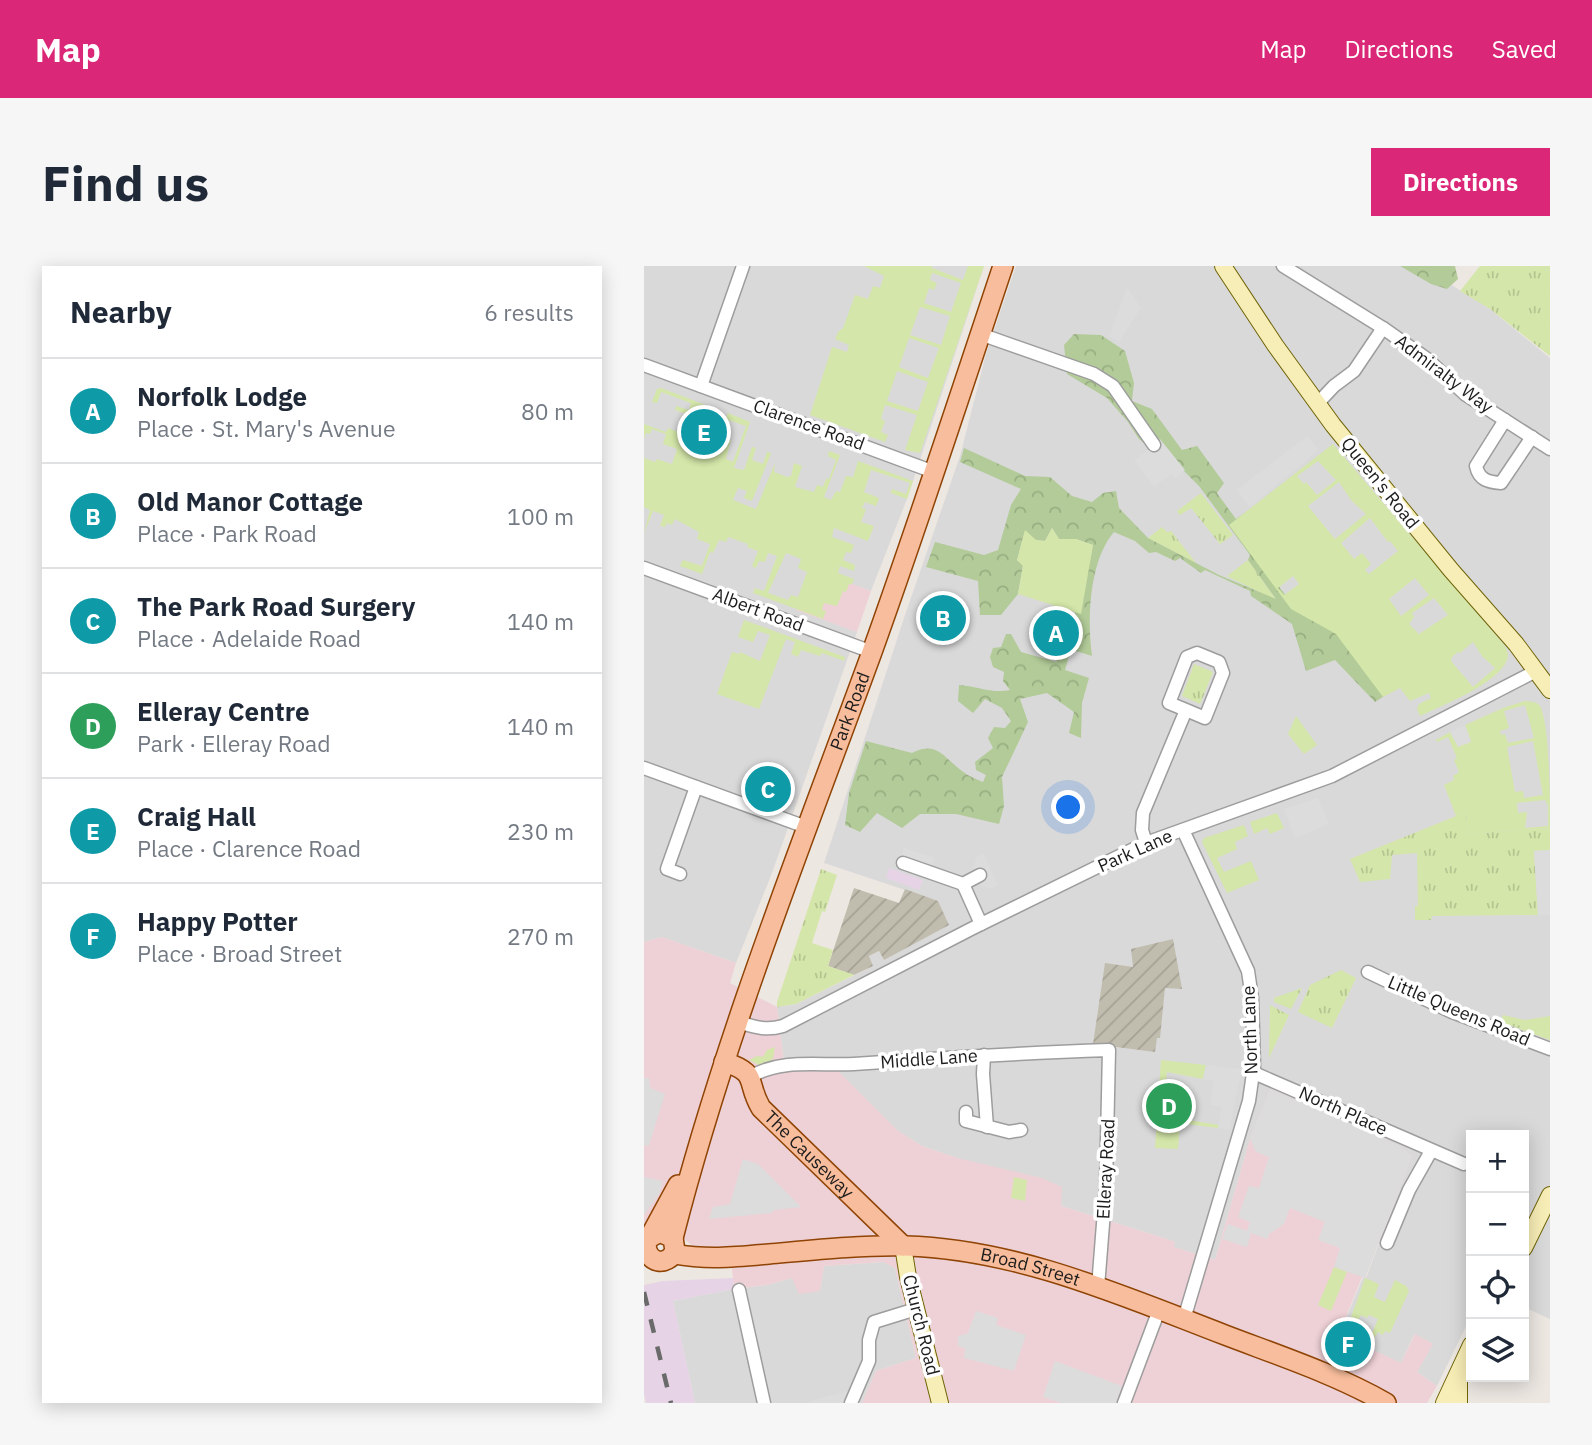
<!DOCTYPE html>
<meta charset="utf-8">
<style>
:root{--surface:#fff;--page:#f6f6f7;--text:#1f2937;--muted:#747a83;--line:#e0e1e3;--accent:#db2777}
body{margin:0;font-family:"IBM Plex Sans",sans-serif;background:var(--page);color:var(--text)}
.controls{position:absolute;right:21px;bottom:21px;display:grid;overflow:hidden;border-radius:0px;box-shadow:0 4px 18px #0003}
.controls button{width:63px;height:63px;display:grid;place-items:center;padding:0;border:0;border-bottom:2px solid var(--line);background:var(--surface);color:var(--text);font:35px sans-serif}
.you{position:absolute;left:425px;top:542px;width:24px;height:24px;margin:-18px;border:5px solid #fff;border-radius:50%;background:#1a73e8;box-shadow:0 0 0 10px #1a73e833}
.badge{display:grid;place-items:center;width:46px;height:46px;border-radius:50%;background:var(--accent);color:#fff;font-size:23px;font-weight:700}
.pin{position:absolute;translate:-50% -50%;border:4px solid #fff;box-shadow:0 2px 7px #0006}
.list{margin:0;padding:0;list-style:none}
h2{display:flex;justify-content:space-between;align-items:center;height:91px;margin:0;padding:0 28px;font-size:30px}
h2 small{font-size:23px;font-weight:400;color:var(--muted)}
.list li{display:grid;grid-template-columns:46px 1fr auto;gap:21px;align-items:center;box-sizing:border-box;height:105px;padding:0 28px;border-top:2px solid var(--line)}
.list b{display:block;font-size:26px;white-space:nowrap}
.list p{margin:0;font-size:23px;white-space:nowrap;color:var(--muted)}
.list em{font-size:23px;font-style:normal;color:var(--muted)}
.icon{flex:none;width:38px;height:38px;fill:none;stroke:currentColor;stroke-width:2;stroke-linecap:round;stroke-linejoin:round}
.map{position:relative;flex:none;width:906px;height:1137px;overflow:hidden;border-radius:0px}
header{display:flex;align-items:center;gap:42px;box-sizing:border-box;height:98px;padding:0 35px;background:var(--accent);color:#fff}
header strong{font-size:33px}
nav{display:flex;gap:38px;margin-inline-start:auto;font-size:24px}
.intro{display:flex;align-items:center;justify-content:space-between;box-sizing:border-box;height:168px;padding:0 42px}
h1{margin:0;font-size:49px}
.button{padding:18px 32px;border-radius:0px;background:var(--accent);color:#fff;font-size:24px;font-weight:700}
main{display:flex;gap:42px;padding:0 42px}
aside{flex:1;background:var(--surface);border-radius:0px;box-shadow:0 4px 18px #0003}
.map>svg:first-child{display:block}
.residential{fill:#dad9d9}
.commercial{fill:#eed1d6}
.industrial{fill:#e6d4e6}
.construction{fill:url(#construction-furrows)}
.grass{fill:url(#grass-tufts)}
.forest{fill:url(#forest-crowns)}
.garden{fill:#d4e6a9;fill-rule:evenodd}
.parking{fill:#dcdcdc}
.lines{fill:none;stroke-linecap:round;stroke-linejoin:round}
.street-casing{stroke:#9d9d9d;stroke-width:15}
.secondary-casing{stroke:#6e6408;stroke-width:18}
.primary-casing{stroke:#8f4405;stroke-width:22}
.street{stroke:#fff;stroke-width:12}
.secondary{stroke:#f7edb6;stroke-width:16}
.primary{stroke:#f8bd9c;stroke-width:19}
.rail{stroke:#6a6a6a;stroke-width:4.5;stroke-dasharray:14 14;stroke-linecap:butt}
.labels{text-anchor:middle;stroke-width:7;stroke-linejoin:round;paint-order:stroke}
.street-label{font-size:18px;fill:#1c1c1c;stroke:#fff}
</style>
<header>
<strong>Map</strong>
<nav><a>Map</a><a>Directions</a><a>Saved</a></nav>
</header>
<div class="intro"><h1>Find us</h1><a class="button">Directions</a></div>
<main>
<aside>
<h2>Nearby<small>6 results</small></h2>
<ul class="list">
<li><span class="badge" style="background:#0f9aa8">A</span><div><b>Norfolk Lodge</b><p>Place · St. Mary's Avenue</p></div><em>80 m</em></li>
<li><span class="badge" style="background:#0f9aa8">B</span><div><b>Old Manor Cottage</b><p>Place · Park Road</p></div><em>100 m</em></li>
<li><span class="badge" style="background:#0f9aa8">C</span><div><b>The Park Road Surgery</b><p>Place · Adelaide Road</p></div><em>140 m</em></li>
<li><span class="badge" style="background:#2e9e5b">D</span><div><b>Elleray Centre</b><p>Park · Elleray Road</p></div><em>140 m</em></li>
<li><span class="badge" style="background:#0f9aa8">E</span><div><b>Craig Hall</b><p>Place · Clarence Road</p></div><em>230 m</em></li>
<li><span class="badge" style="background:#0f9aa8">F</span><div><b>Happy Potter</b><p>Place · Broad Street</p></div><em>270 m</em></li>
</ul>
</aside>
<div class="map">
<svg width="906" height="1137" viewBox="0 0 906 1137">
<defs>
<pattern id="construction-furrows" width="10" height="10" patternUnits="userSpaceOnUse" patternTransform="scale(1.75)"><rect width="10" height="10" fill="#c1bdae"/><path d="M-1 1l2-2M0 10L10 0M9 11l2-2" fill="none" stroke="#a5a295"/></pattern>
<pattern id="grass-tufts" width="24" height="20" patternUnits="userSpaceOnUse" patternTransform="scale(1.75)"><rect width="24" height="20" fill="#d4e6a9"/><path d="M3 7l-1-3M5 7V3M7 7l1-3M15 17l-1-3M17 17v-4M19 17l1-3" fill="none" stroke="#b5c591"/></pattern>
<pattern id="forest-crowns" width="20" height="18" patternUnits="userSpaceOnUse" patternTransform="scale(1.75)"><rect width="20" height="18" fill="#b2cb98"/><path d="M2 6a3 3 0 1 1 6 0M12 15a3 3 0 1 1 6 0" fill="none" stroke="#98ae82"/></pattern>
</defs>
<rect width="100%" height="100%" fill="#ede7e2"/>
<g class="residential">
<path d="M0 0H340L263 233 227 325 167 304 153 344 213 366 128 607 92 697 18 671 0 676Z"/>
<path d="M372 0H777L846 43 906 92V1053L880 1041V869H827V1050L793 1120 773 1106 788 1078 779 1073 770 1069 757 1097 695 1069 719 1011 722 1012 768 890 626 824 606 873 571 994 529 981 531 976 523 973 417 940 313 892 278 880 254 865 141 805 133 741 152 738 229 700 225 690 235 685 240 694 294 635 180 597 260 352 316 190 342 88Z"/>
<path d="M240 996 251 1002 272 1092 232 1105 218 1137H51L29 1035 90 1023 123 1019 148 1012 176 1024 180 1000Z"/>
</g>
<g class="commercial">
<path d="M166 303 227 325 213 366 152 344Z"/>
<path d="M18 671 92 697 86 717 133 741 141 805 193 804 254 865 278 880 313 892 398 912 418 921 417 940 523 973 531 976 530 981 571 994 606 873 626 823 758 881 768 890 721 1012 718 1011 695 1068 757 1097 771 1068 789 1078 773 1106 793 1120 783 1137H218L232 1105 272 1092 251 1002 239 996 180 1000 176 1025 155 1028 148 1012 123 1019 90 1023 86 982H51L39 972 0 957V676Z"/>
</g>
<g class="industrial">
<path d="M245 602 279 614 275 624 242 612Z"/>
<path d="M89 1012 90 1023 29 1035 51 1137H2L0 1128V1019L19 1015Z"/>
</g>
<g class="construction">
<path d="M210 622 255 637 261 623 294 635 305 659 240 694 235 685 225 690 229 700 210 709 184 700Z"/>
<path d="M529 673 538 723 521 722 516 772H513L511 786 449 778 461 697 489 701 487 683Z"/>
</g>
<g class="grass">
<path d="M836 0H906V90L846 43 816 25Z"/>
<path d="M557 227 589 269 576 278 547 242 536 249 533 245Z"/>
<path d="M518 261 523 266 527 265 552 297 504 272Z"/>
<path d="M604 294 633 335 583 310Z"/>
<path d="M550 398 569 406 556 438 538 430Z"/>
<path d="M822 546 824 568 906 562V584L890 585 894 649 788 650 787 654H771V640H774L773 587 748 589 746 613 716 616 706 593Z"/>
<path d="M177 603 193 609 181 646 178 645 168 677 189 684 184 700 210 709 152 738 133 741V736Z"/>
<path d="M697 704 712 712 688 762 654 746 666 719Z"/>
<path d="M658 722 647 743 630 736V732Z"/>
<path d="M626 739 645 749 625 792Z"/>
<path d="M859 749 881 754 906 750V774L857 756Z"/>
</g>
<g class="forest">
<path d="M756 0H811L814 13 803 23 787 18Z"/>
<path d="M430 68 457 69 481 85 490 117 488 135 508 143 538 184 553 180 580 217 573 227 592 253 609 241 630 314 653 344 712 370 751 423 731 436 691 394 662 405 648 358 607 330 606 325 561 304 557 307 536 292 531 295 512 286 505 287 491 275 470 266C445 295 443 354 448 390L432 385 429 376 421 404 445 412 438 437 437 472 425 467 430 446 403 427 376 433 384 456 358 511 360 540 355 558 312 548H276L258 562 233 547 216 566 201 559 205 527 222 475 268 487C293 474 300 492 318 505 324 510 332 513 339 516L342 509 332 504 331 496 349 482 344 472 350 461 361 462 367 455 358 442 341 433 329 447 314 435 315 419C331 420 350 428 366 424L359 415 360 406 349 401 346 391 349 382 357 381 362 368H367L377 386 413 396 407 382 415 371 430 374 431 346 446 295 449 279 432 273H415L408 262 401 275 392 274 381 265 373 294 379 299 374 328 357 349H336L334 315 282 301 291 276 340 289 354 284 367 239 377 223 316 196 320 182 381 210 406 211 428 230 448 236 459 227 472 225 475 242 504 272 575 309 632 333 604 294 606 289 555 220 538 203 528 201 495 173 484 156 463 132 423 108 420 79Z"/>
</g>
<g class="garden">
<path d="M220 0H288V2L319 14 324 0H340L276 187 261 184 273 149 241 139 237 153 241 155 237 166 244 169 241 176 166 149 188 81 203 86 205 79 191 73 194 66 199 62 211 29 224 33 229 20 236 22 240 10ZM288 7 317 17 307 46 280 37 285 22 290 24 293 17 286 14ZM276 41 306 50 297 79 266 69ZM265 72 295 82 284 112 255 101ZM253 105 284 116 274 145 243 135Z"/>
<path d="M13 123 17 122 72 143 70 148 62 146 48 188 58 191 63 178 64 182 68 184 71 181 84 147 106 156 90 202 100 204 108 181 112 182 108 194 119 198 123 186 127 187 108 235 100 232 103 225 94 222 89 234 112 243 131 197 130 206 143 211 147 210 150 197 158 200 151 221 170 226 173 219 179 221 182 213H185L192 194 184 190 185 185 196 189 180 231 187 234 192 225 196 226 202 210 209 211 214 195 269 215 263 233 247 227 248 223 262 228 266 217 227 204 220 226 235 232 232 240 221 236 218 242 222 243 217 256 230 260 224 275 190 262 188 271 210 279 207 287 202 286 199 294 211 299 210 305 196 300 194 307 210 313 208 318H205L202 326 199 325 193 340 180 337 178 344 182 345 179 353 109 327 111 322 120 325 133 290 124 287 121 296 115 295 112 302 108 300 114 285 103 281 104 278 84 271 82 276 75 274 69 287 66 286 58 308 36 300 39 294 58 300 66 278 53 273 55 266 31 253 28 259 23 257 21 261 16 260 20 249 9 245 0 267 6 244 0 241V192L11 196 13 193 28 198 33 183 19 178 22 168 8 163 6 168 2 167 0 172V158L22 166 24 162 37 167 40 159 53 164 57 153 31 144 32 140 45 144 47 137 17 126 13 137 8 136ZM85 154 102 160 89 196 82 193 87 174 85 173 81 181 75 178ZM142 287 157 293 154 302 163 306 154 331 147 329 144 334 124 327Z"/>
<path d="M689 178 856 374C861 379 866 387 863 394 855 417 797 440 776 450L773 443 775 438 787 432 785 427 766 435 756 422 739 431 692 368 647 343 585 259ZM674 195 692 214 673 229 662 216 660 218 653 210ZM695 216 707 234 722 248 691 273 664 240ZM726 252 744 276 746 275 754 285 725 308 721 304 727 298 718 287 710 293 697 277ZM649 310 655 318 640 329 634 322ZM771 312 785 329 757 350 745 333ZM790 332 804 349 775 368 765 358 770 351 768 347ZM829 376 838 390 851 402 829 421 807 395 808 391 814 386 816 387Z"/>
<path d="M408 262 415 273H432L449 279 437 348 374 328 379 300 373 294 381 264 392 274 401 275Z"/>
<path d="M100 354 201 391 200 395 178 387 176 390 157 384 154 391 147 388 151 376 142 373 115 443 73 428 88 386 95 388 96 386 116 395 126 369 114 365 109 376 94 371Z"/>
<path d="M881 435C887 436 892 435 896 440 906 459 906 536 906 562L824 568 822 546 812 550 800 519 810 514 809 510 815 506 810 494 813 492 804 471 793 476 792 474 806 466 814 480 827 475 821 459 859 442ZM881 439 890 472 864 477 861 468 857 469 856 465 865 462 860 445ZM889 475 899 529 880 532 879 525 871 526 863 481ZM901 534 904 539V560L881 562 883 546 874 547 873 537Z"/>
<path d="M652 450 673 479 660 488 644 468Z"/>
<path d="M633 547 640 562 626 568 623 562 610 568 606 556Z"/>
<path d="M600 559 604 570 591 576 593 583 573 592 580 606 607 595 615 614 583 627 558 576 560 572Z"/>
<path d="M131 781 129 792 123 799H115L105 794 113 790 119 791 123 784Z"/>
<path d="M517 794 562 799 559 813 523 806 521 825 526 827 527 832 537 834 535 847 538 848V853L575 859 574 862 536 857 534 883 511 882Z"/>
<path d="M370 911 383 914 381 935 367 932Z"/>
<path d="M690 1001 703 1006 687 1045 674 1039Z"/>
<path d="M721 1012 735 1018 730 1031 741 1036 751 1014 762 1020 765 1025 746 1067 741 1065 739 1069 734 1066 730 1072 727 1070 734 1053 725 1049 723 1052 717 1049 710 1062 705 1057Z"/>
</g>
<g class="parking">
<path d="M483 21 497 42 475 76 465 71Z"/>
<path d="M663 170 675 184 606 241 593 224Z"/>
<path d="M516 173 541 204 532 212 527 208 510 221 490 195Z"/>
<path d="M821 459 827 476 814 481 806 466Z"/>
<path d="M674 532 685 558 651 572 640 543Z"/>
<path d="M260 582 291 592 284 612 253 601Z"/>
<path d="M906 584V649H894L890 585Z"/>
<path d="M339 587 354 619 347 623 337 620 329 605 332 592Z"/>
<path d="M562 799 598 803 585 864 574 862 578 841 566 839 570 815 559 813Z"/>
<path d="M0 812H5L6 822 21 828 5 879 0 880Z"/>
<path d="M626 823 758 881 768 890 721 1012 690 1001 696 982 674 974 681 956 646 942 640 958 625 968 623 973 607 967 603 981 578 973 584 958 603 965 606 956 594 951 605 920 615 922 625 891 612 886 606 873Z"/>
<path d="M99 893 114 898 157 941 130 944 128 947 65 953 69 941 86 938Z"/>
<path d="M0 911 19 915 15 928 0 949Z"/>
<path d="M332 1045 354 1052 352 1059 382 1069 370 1105 320 1092 321 1082 314 1080V1070L324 1067Z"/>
<path d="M411 1095 478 1120 472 1137H418L399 1131Z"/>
<path d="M204 1125 208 1137H167L168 1134Z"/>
</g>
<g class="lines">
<defs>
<g id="street">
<path d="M639 0 739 62 783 93 822 129 906 183"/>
<path d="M336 68 450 108 469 120 510 179"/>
<path d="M0 99 290 206"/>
<path d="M57 120 99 0"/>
<path d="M673 138 690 120 710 105 739 62"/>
<path d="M861 154 832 200C835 214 844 216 857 217L888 171"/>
<path d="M0 302 228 386"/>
<path d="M0 502 162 561"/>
<path d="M539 564 604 705 608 732 610 800 605 835 540 1053"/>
<path d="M502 577 498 564 499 547 542 444 561 452 579 407 575 396 553 387 543 391 525 437 542 444"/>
<path d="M259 597 319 618"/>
<path d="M36 608 23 603 52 521"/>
<path d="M336 609 319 618 337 658"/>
<path d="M724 706 808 746 906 783"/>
<path d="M94 756C111 761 122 765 139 760L329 662 502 577 688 510 892 405"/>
<path d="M340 789 339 808 343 861"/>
<path d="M610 807 820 898"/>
<path d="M106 811C137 792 175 800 210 798 295 792 380 787 465 784L462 920 454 1021"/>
<path d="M322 846V855L365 866 377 864"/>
<path d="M743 977 765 924 787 885"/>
<path d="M95 1024 120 1137"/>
<path d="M207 1137 225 1095V1074L230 1056 272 1043"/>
<path d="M480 1137 515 1044"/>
</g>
<g id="secondary">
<path d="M579 0 631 79 689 159 807 304 872 378 906 424"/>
<path d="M259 980 264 1011 296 1137"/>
<path d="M880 982 906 929"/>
<path d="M800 1137 827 1079"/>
<path d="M815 1137V1107"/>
</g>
<g id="primary">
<path id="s1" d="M80 796C116 807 101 815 117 842L259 980"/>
<path d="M7 971 16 966 29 972 31 985C23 1001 3 998 2 978L34 919"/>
<path id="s2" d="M29 972C80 772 157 580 228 386 274 258 316 129 359 0"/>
<path id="s3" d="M30 988C64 994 91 991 125 988 170 984 216 979 262 980 373 983 479 1030 581 1069 636 1090 691 1108 742 1137"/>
</g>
</defs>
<use href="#street" class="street-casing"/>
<use href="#secondary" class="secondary-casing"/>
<use href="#primary" class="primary-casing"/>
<use href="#street" class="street"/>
<use href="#secondary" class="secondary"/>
<use href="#primary" class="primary"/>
<path class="rail" d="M0 1026 27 1137"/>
</g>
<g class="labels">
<g class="street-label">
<text transform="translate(800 108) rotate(37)" y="6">Admiralty Way</text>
<text transform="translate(165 159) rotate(20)" y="6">Clarence Road</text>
<text transform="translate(736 217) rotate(51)" y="6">Queen's Road</text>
<text transform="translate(114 344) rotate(20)" y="6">Albert Road</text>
<text dy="6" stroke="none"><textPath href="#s2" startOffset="556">Park Road</textPath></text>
<text transform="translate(491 585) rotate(-24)" y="6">Park Lane</text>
<text transform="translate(815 745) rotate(23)" y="6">Little Queens Road</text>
<text transform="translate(606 764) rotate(-92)" y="6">North Lane</text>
<text transform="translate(285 793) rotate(-4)" y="6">Middle Lane</text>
<text transform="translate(699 845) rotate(24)" y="6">North Place</text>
<text dy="6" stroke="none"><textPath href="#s1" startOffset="130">The Causeway</textPath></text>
<text transform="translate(462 903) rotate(-87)" y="6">Elleray Road</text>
<text dy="6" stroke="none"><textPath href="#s3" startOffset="359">Broad Street</textPath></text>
<text transform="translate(277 1059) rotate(76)" y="6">Church Road</text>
</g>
</g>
</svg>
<div class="controls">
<button>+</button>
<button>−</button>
<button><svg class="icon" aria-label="locate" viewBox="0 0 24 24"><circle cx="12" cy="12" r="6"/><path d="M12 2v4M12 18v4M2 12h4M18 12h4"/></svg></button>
<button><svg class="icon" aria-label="layers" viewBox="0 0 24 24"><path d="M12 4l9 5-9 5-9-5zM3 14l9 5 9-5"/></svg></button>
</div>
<div class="you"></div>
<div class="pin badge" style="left:412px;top:367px;background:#0f9aa8">A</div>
<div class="pin badge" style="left:299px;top:352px;background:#0f9aa8">B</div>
<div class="pin badge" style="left:124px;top:523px;background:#0f9aa8">C</div>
<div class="pin badge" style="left:525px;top:840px;background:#2e9e5b">D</div>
<div class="pin badge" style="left:60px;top:166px;background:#0f9aa8">E</div>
<div class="pin badge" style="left:704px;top:1078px;background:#0f9aa8">F</div>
</div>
</main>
